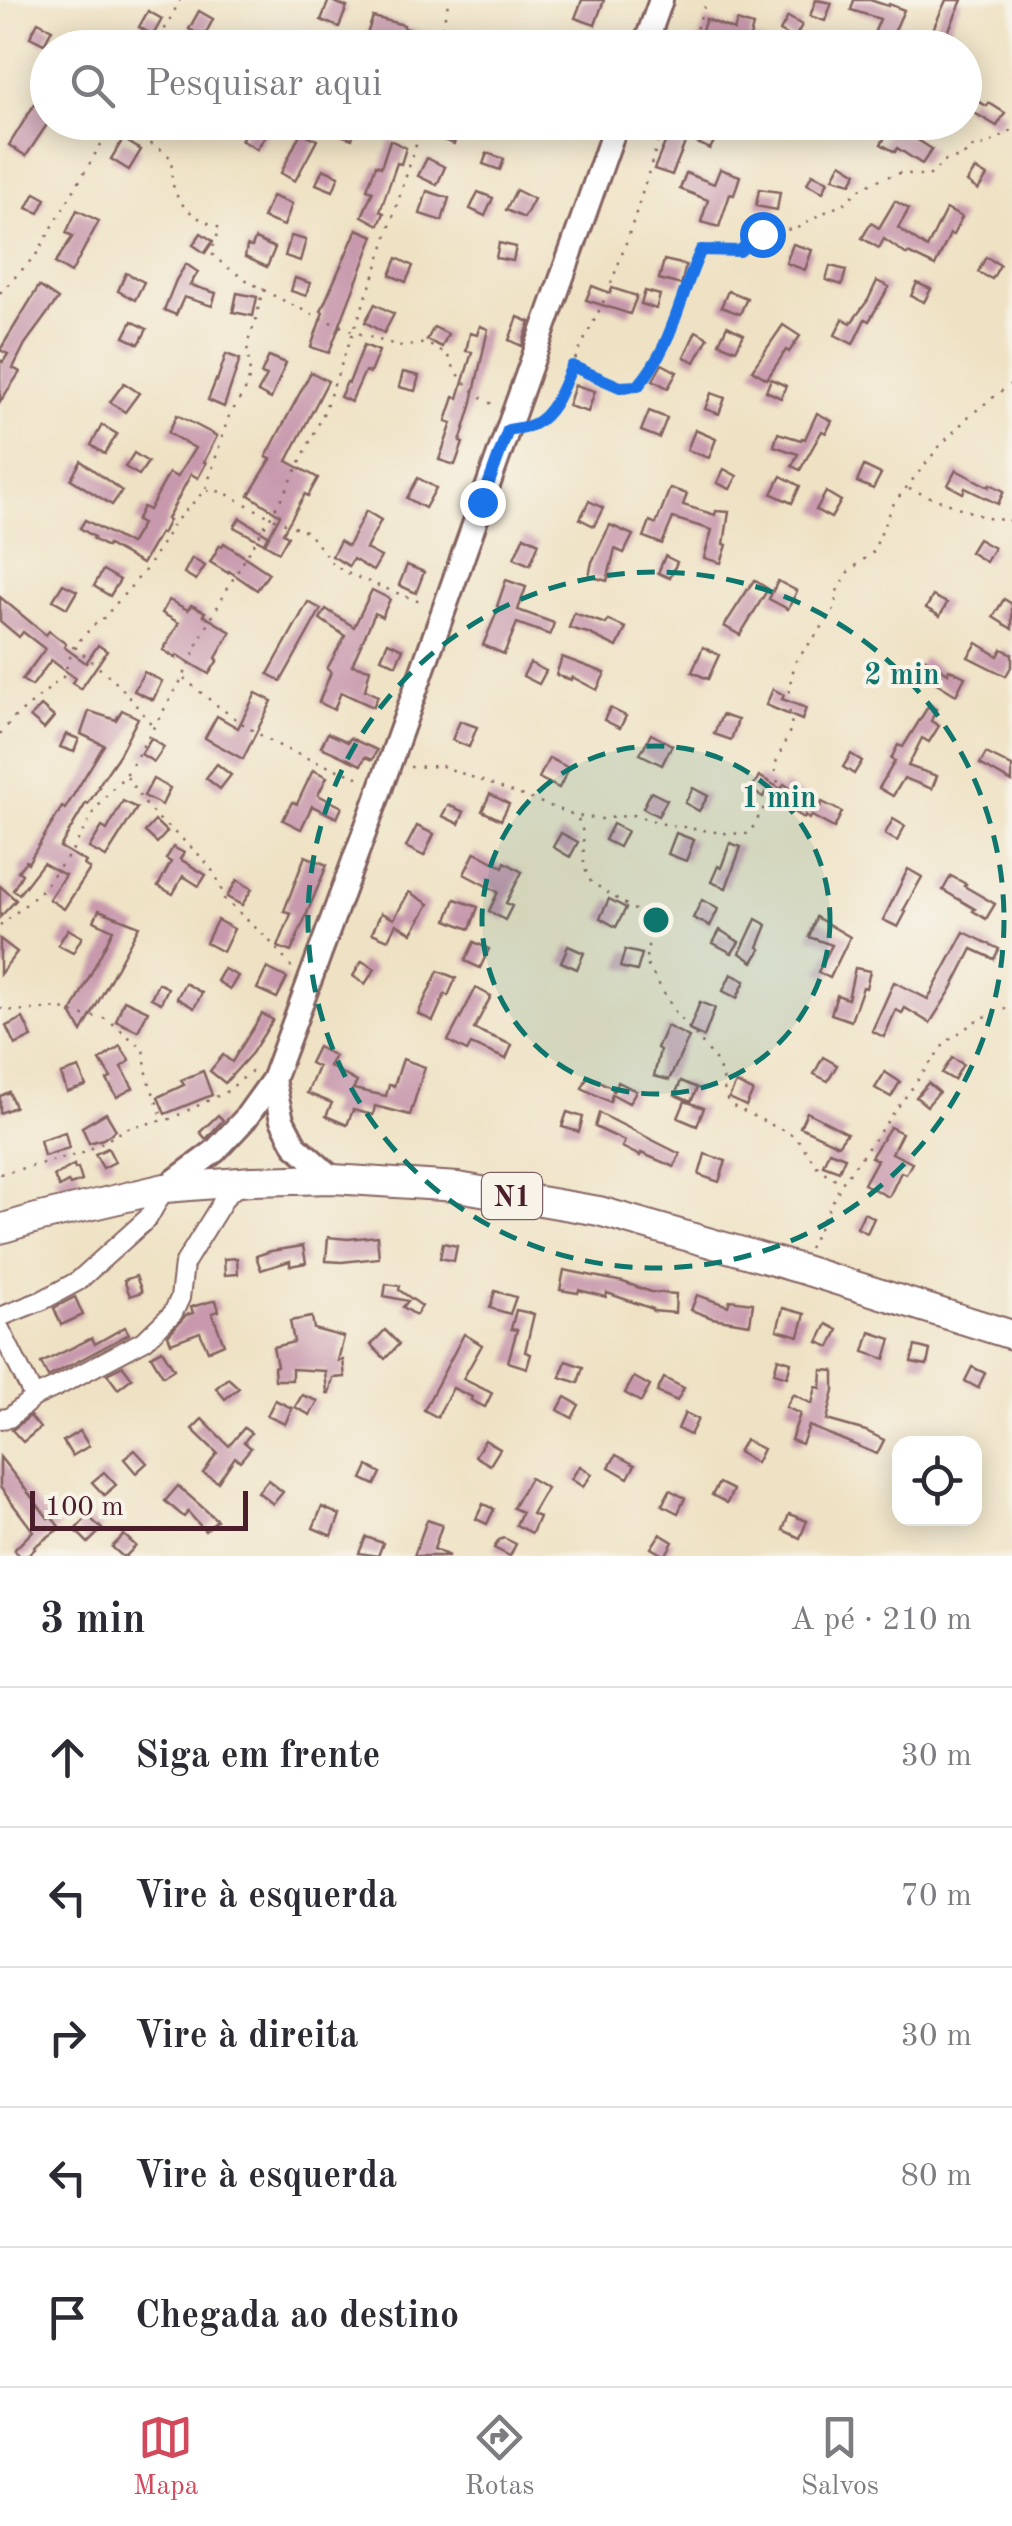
<!DOCTYPE html>
<html lang="pt">
<meta charset="utf-8">
<style>
:root{--surface:#fff;--page:#f7f7f7;--text:#2b2b33;--muted:#7c7c81;--line:#e1e1e2;--accent:#d1495b}
body{margin:0;font-family:"Old Standard TT",serif;background:var(--page);color:var(--text)}
.controls{position:absolute;right:30px;bottom:30px;display:grid;overflow:hidden;border-radius:20px;box-shadow:0 5px 25px #0003}
.controls button{width:90px;height:90px;display:grid;place-items:center;padding:0;border:0;border-bottom:2px solid var(--line);background:var(--surface);color:var(--text);font:50px sans-serif}
.scale{position:absolute;left:30px;bottom:25px;width:218px;box-sizing:border-box;padding-left:10px;border:5px solid #4a1f2b;border-top:0;font-size:28px;line-height:35px;white-space:nowrap;color:#4a1f2b;-webkit-text-stroke:8px #f7f3e8;paint-order:stroke}
.stop{position:absolute;width:30px;height:30px;margin:-22px;border:8px solid #1a73e8;border-radius:50%;background:#fff}
.stop.end{background:#1a73e8;border-color:#fff;box-shadow:0 2px 10px #0008}
.list{margin:0;padding:0;list-style:none}
h2{display:flex;justify-content:space-between;align-items:center;height:130px;margin:0;padding:0 40px;font-size:42px}
h2 small{font-size:32px;font-weight:400;color:var(--muted)}
.list li{display:grid;grid-template-columns:65px 1fr auto;gap:30px;align-items:center;box-sizing:border-box;height:140px;padding:0 40px;border-top:2px solid var(--line)}
.list b{display:block;font-size:38px;white-space:nowrap}
.list em{font-size:32px;font-style:normal;color:var(--muted)}
.icon{flex:none;width:55px;height:55px;fill:none;stroke:currentColor;stroke-width:2;stroke-linecap:round;stroke-linejoin:round}
.map{position:relative;flex:none;width:1012px;height:1556px;overflow:hidden}
.search{position:absolute;background:var(--surface);box-shadow:0 5px 25px #0003;left:30px;right:30px;top:30px;height:110px;display:flex;align-items:center;gap:25px;box-sizing:border-box;padding:0 35px;border-radius:55px;color:var(--muted);font-size:38px}
.sheet{height:830px;background:var(--surface)}
nav{display:flex;justify-content:space-around;align-items:center;box-sizing:border-box;height:140px;border-top:2px solid var(--line);background:var(--surface);font-size:28px;color:var(--muted)}
nav a{display:grid;justify-items:center;gap:5px}
nav .on{color:var(--accent)}
.map>svg:first-child{display:block}
.building{fill:#c899ad}
.lines{fill:none;stroke-linecap:round;stroke-linejoin:round}
.minor-casing{stroke:#846361;stroke-width:22}
.major-casing{stroke:#846361;stroke-width:28}
.highway-casing{stroke:#846361;stroke-width:32}
.path{stroke:#846361;stroke-width:2.5;stroke-dasharray:2.5 8;stroke-linecap:butt}
.minor{stroke:#fff;stroke-width:18}
.major{stroke:#fff;stroke-width:22}
.highway{stroke:#fff;stroke-width:28}
.route{stroke:#1a73e8;stroke-width:12}
.ring{fill:none;stroke:#0f766e;stroke-width:5;stroke-dasharray:18 12}
.labels{text-anchor:middle;stroke-width:8;stroke-linejoin:round;paint-order:stroke}
.shield{fill:#f7f3e8;stroke:#7e5f64;stroke-width:2.5}
.shield-label{font-size:28px;font-weight:bold;fill:#4a1f2b}
.centre{fill:#0f766e;stroke:#f7f3e8;stroke-width:5}
.ring-label{font-size:30px;text-anchor:middle;font-weight:bold;fill:#0f766e;stroke:#f7f3e8;stroke-width:8;stroke-linejoin:round;paint-order:stroke}
</style>
<div class="map">
<svg width="1012" height="1556" viewBox="0 0 1012 1556">
<rect width="100%" height="100%" fill="#f7f3e8"/>
<filter id="ink" filterUnits="userSpaceOnUse"><feTurbulence type="fractalNoise" baseFrequency=".01" numOctaves="2"/><feDisplacementMap in="SourceGraphic" scale="20" xChannelSelector="R" yChannelSelector="G"/><feConvolveMatrix kernelMatrix="1 2 1 2 8 2 1 2 1" color-interpolation-filters="sRGB"/></filter>
<filter id="wash" filterUnits="userSpaceOnUse"><feTurbulence type="fractalNoise" baseFrequency=".0048" numOctaves="4" result="noise"/><feDisplacementMap in="SourceGraphic" scale="40" xChannelSelector="R" yChannelSelector="G"/><feGaussianBlur stdDeviation="2.25" result="paint"/><feColorMatrix in="noise" values="0 0 0 0 0 0 0 0 0 0 0 0 0 0 0 0 0 1.4 0 .05"/><feComposite in="paint" operator="in"/></filter>
<g filter="url(#wash)">
<rect width="100%" height="100%" fill="#efe2c4"/>
<g id="blocks">
<g class="building">
<path d="M329 0 347 7 339 27 321 20Z"/>
<path d="M582 0H604L595 25 575 18Z"/>
<path d="M816 0 832 3 825 21 810 16Z"/>
<path d="M854 0H870L888 6 889 4 904 10 887 48H868L880 19 851 10Z"/>
<path d="M946 0H962L948 32 952 34 945 48H938L927 43Z"/>
<path d="M148 11 162 19 153 35 139 27Z"/>
<path d="M199 11 213 19 204 37 189 29Z"/>
<path d="M373 17 404 25V28L431 33 428 48H383L385 39 367 34Z"/>
<path d="M788 17 802 25 794 39 780 31Z"/>
<path d="M706 19 734 30 737 21 753 26 750 37 774 45 773 48H716L698 41Z"/>
<path d="M38 22 52 29 44 44 30 37Z"/>
<path d="M593 30 613 37 609 48H586Z"/>
<path d="M467 32 484 37 481 48H463Z"/>
<path d="M970 97 987 106 989 103 1005 113 997 126 964 107Z"/>
<path d="M37 100 48 107V123L26 156 9 145Z"/>
<path d="M342 122H357L352 139 337 134Z"/>
<path d="M441 122 461 125 454 144 414 130 416 123 439 128Z"/>
<path d="M650 122H724L710 149 687 138 672 175 654 169 670 131Z"/>
<path d="M251 124 267 134 257 149 241 140Z"/>
<path d="M891 127 909 137 910 135 932 149 922 164 897 148 895 152 881 144Z"/>
<path d="M301 132 317 140 295 181 281 173Z"/>
<path d="M123 139 141 150 129 170 111 159Z"/>
<path d="M390 140 406 148 401 164 397 163 380 211 384 213 379 225 362 216 373 191 367 189 376 165 381 167Z"/>
<path d="M487 153 504 159 500 170 483 164Z"/>
<path d="M427 158 445 167 437 185 418 176Z"/>
<path d="M841 163 857 173 851 183 833 178Z"/>
<path d="M323 169 339 176 333 191 316 184Z"/>
<path d="M720 169 740 176 734 195 730 194 719 227 701 222 708 200 680 189 686 173 714 184Z"/>
<path d="M975 169 987 176 978 190 967 182Z"/>
<path d="M812 174 828 181 823 192 807 184Z"/>
<path d="M759 189 780 192 777 210 756 206Z"/>
<path d="M516 190 534 199 524 218 506 210Z"/>
<path d="M427 191 449 198 442 221 420 214Z"/>
<path d="M478 192 493 198 485 216 470 209Z"/>
<path d="M35 193 46 199 39 213 27 208Z"/>
<path d="M272 196 292 204 284 226 263 218Z"/>
<path d="M895 201 909 209 898 228 927 248 946 209 962 217 953 235 950 234 935 266 908 253 907 255 884 239 879 248 862 238 871 223 879 228Z"/>
<path d="M77 210 99 221 71 273 55 263 73 236 66 233Z"/>
<path d="M357 229 374 236 329 353 311 347 323 312 321 311Z"/>
<path d="M201 233 213 241 205 253 193 245Z"/>
<path d="M291 236 306 240 300 261 285 256Z"/>
<path d="M255 239 275 248 267 267 245 257 247 246 252 247Z"/>
<path d="M499 243 516 247 513 261 496 258Z"/>
<path d="M793 244 812 250 805 270 786 263Z"/>
<path d="M986 257 1000 265 992 279 978 272Z"/>
<path d="M397 258 413 266 406 282 390 275Z"/>
<path d="M664 260 686 265 681 285 659 279Z"/>
<path d="M186 264 198 272 190 285 216 293 212 306 184 297 176 315 164 310 176 280Z"/>
<path d="M830 266 846 270 842 285 826 280Z"/>
<path d="M126 273 144 282 135 300 118 291Z"/>
<path d="M295 278 310 283 306 296 291 291Z"/>
<path d="M877 281 889 287 869 321 865 319 853 344 835 335 843 319 851 323 868 300Z"/>
<path d="M917 283 931 289 924 302 911 296Z"/>
<path d="M39 286 58 299 25 344 13 368 20 372 0 402V360L3 362 8 354 0 350Z"/>
<path d="M592 286 610 293 612 288 637 296 630 314 586 300Z"/>
<path d="M645 291 660 295 656 309 641 304Z"/>
<path d="M728 291 747 298 740 314 721 307Z"/>
<path d="M237 293 257 297 253 316 233 312Z"/>
<path d="M375 304 394 314 384 333 365 322Z"/>
<path d="M518 317 530 322 522 346 509 340Z"/>
<path d="M132 321 147 329 139 344 124 337Z"/>
<path d="M783 325 800 336 789 352 786 350 767 379 752 370Z"/>
<path d="M480 326 488 329 471 406 460 442 463 443 455 465 439 460 452 423 446 421 454 397 458 398 472 352 466 351 470 333 477 335Z"/>
<path d="M727 326 744 334 736 350 719 343Z"/>
<path d="M434 327 448 334 442 347 427 340Z"/>
<path d="M696 331 708 338 695 362 684 357Z"/>
<path d="M364 345 379 351 370 373 365 371 351 402 340 397 347 382 349 383Z"/>
<path d="M226 354 240 359 224 407 208 400 216 380 217 381Z"/>
<path d="M269 356 286 363 271 399 258 392 267 376 261 374Z"/>
<path d="M662 364 677 372 668 388 653 380Z"/>
<path d="M311 372 328 381 287 461 318 478 308 496 305 494 283 533 288 536 279 552 265 544 280 515 249 495 271 459 266 457Z"/>
<path d="M403 372 419 376 415 391 399 387Z"/>
<path d="M771 379 786 386 781 398 766 391Z"/>
<path d="M124 383 139 393 125 412 110 402Z"/>
<path d="M575 385 595 391 588 412 568 406Z"/>
<path d="M711 393 725 398 719 414 705 409Z"/>
<path d="M649 411 667 418 659 438 641 431Z"/>
<path d="M817 413 832 421 826 433 822 431 800 470 792 466 798 454 774 446 778 433 801 440 802 438 805 439Z"/>
<path d="M177 415 217 436 204 462 206 463 198 478 191 474 167 519 169 520 162 534 160 533 142 564 108 545 107 547 93 539 94 537 80 528 85 520 130 544 142 524 136 521 143 507 149 510 169 473 177 477 195 448 168 433Z"/>
<path d="M102 425 117 434 105 454 91 445Z"/>
<path d="M695 430 716 439 709 458 687 450Z"/>
<path d="M134 453 148 462 139 475 125 467Z"/>
<path d="M81 461 122 491 112 505 71 479Z"/>
<path d="M864 466 881 474 873 489 857 482Z"/>
<path d="M724 469 737 476 730 489 717 483Z"/>
<path d="M956 470 989 487 990 484 1004 491 998 504 965 488 963 493 948 485Z"/>
<path d="M781 476 800 486 792 503 772 494Z"/>
<path d="M418 478 436 488 425 508 407 498Z"/>
<path d="M670 488 687 494 683 505 715 515 716 511 729 512 724 544 727 545 721 563 704 558 712 530 673 518 662 544 644 537 650 521 656 524Z"/>
<path d="M826 492 841 501 831 518 816 510Z"/>
<path d="M589 501 603 508 594 526 580 519Z"/>
<path d="M366 511 381 520 366 549 381 557 373 571 353 559 349 566 332 556 340 541 348 546Z"/>
<path d="M240 518 268 535 264 543 234 527Z"/>
<path d="M610 525 633 535 624 553 615 549 607 581 589 576 592 562Z"/>
<path d="M524 536 539 543 530 565 514 558Z"/>
<path d="M978 539 994 548 986 562 970 552Z"/>
<path d="M224 543 269 573 257 590 229 571 228 573 210 562 220 545 222 546Z"/>
<path d="M665 556 677 562 670 578 658 573Z"/>
<path d="M192 558 205 566 196 580 184 573Z"/>
<path d="M407 565 424 572 416 593 399 585Z"/>
<path d="M103 570 120 580 110 596 94 586Z"/>
<path d="M506 580 526 587 518 610 554 623 550 635 517 623 504 654 483 645 499 607 497 606Z"/>
<path d="M754 580 768 589 740 635 724 626Z"/>
<path d="M778 581 797 591 788 609 769 599Z"/>
<path d="M63 584 77 591 67 608 53 600Z"/>
<path d="M372 590 390 599 382 617 375 613 352 665 370 669 365 690 378 696 373 707 341 692 334 710 319 702 331 672 327 669 345 636 320 619 326 609 354 627Z"/>
<path d="M933 596 947 603 940 616 926 608Z"/>
<path d="M0 597 46 635 49 631 66 644 64 647 86 663 98 645 107 651 81 689 72 683 75 678 51 660 32 686 22 680 45 649 23 632 19 637 0 621Z"/>
<path d="M1004 599 1012 604V629L993 617Z"/>
<path d="M169 600 188 610 191 605 205 612 203 615 231 632 216 658 218 660 209 674 177 655 176 658 163 650 179 623 162 613Z"/>
<path d="M308 602 321 609 281 681 268 674Z"/>
<path d="M574 613 606 624 608 620 626 628 617 647 588 633 569 628Z"/>
<path d="M388 642 403 649 396 665 381 658Z"/>
<path d="M977 643 998 656 1002 649 1012 654V665L1006 676 968 657Z"/>
<path d="M703 647 719 655 708 679 692 672Z"/>
<path d="M562 657 605 673 597 690 572 677 571 680 556 675Z"/>
<path d="M924 658 948 673 949 669 965 677 956 695 916 670Z"/>
<path d="M530 663 546 671 539 684 523 676Z"/>
<path d="M144 672 162 681 153 700 134 691Z"/>
<path d="M773 689 784 695 782 699 806 708 802 720 766 705Z"/>
<path d="M256 693 272 701 243 759 205 738 217 716 238 728Z"/>
<path d="M929 705 936 709 931 721 939 726 929 742 922 738 908 766 937 776 932 789 904 778 893 796 879 788 895 761 891 759 898 745 903 747Z"/>
<path d="M41 706 54 717 44 729 30 717Z"/>
<path d="M610 708 626 716 620 728 604 720Z"/>
<path d="M122 710 138 718 119 755 98 786 99 787 88 804 86 803 60 847 86 862 84 865 90 869 64 909 49 899 65 875 43 863 19 894 13 890 22 874 18 871 26 861 28 863 62 807 65 809 104 745 81 734 89 711 116 720Z"/>
<path d="M722 715 738 720 731 740 714 734Z"/>
<path d="M460 721 477 727 469 747 452 740Z"/>
<path d="M328 733 348 742 350 738 377 750 372 760 365 757 361 765 321 747Z"/>
<path d="M66 734 79 739 74 752 60 747Z"/>
<path d="M651 734 672 745 662 765 640 754Z"/>
<path d="M151 738 164 747 154 762 141 754Z"/>
<path d="M986 753 1012 766V782L980 764Z"/>
<path d="M851 754 862 761 854 774 843 767Z"/>
<path d="M549 758 569 768 559 788 539 778Z"/>
<path d="M217 764 231 775 220 789 206 778Z"/>
<path d="M313 770 327 777 318 795 342 807 337 818 312 806 301 829 283 820 292 802 297 804Z"/>
<path d="M759 776 781 789 784 784 808 799 819 810 822 802 842 812 834 828 812 816 809 819 805 815 804 818 765 793 763 797 751 790Z"/>
<path d="M153 779 170 788 162 805 144 796Z"/>
<path d="M693 788 708 796 699 811 685 803Z"/>
<path d="M651 792 667 800 658 816 643 808Z"/>
<path d="M490 794 509 804 501 820 482 811Z"/>
<path d="M123 801 137 808 106 857 89 848 102 827 107 830Z"/>
<path d="M448 805 464 812 459 824 442 816Z"/>
<path d="M893 819 905 826 897 841 885 834Z"/>
<path d="M155 821 167 832 157 843 145 832Z"/>
<path d="M613 824 627 831 619 847 605 840Z"/>
<path d="M417 826 434 834 424 856 406 847Z"/>
<path d="M561 833 578 842 570 857 553 847Z"/>
<path d="M676 833 694 840 686 861 668 854Z"/>
<path d="M730 843 741 847 726 888 711 882 718 866 721 868Z"/>
<path d="M173 847 184 853 180 859 206 875 199 886 183 876 173 894 158 886 171 862 166 859Z"/>
<path d="M475 852 503 867 505 862 522 872 506 903 512 906 505 920 489 911 498 892 464 874Z"/>
<path d="M305 856 327 865 291 952 278 947 291 914 284 911Z"/>
<path d="M908 869 922 877 903 911 906 912 898 927 883 920Z"/>
<path d="M951 876 966 884 964 886 995 904 986 919 973 911 975 909 943 890Z"/>
<path d="M237 880 252 889 242 905 227 897Z"/>
<path d="M0 886 16 900 0 917Z"/>
<path d="M409 892 429 904 412 933 396 924 388 940 372 933 381 913 394 919Z"/>
<path d="M455 899 478 907 470 929 447 920Z"/>
<path d="M609 899 626 908 616 927 600 918Z"/>
<path d="M702 900 718 909 710 926 693 918Z"/>
<path d="M99 910 139 926 82 1032 71 1013 113 930 94 921Z"/>
<path d="M816 917 850 937 830 978 818 972 832 945 809 937Z"/>
<path d="M756 919 767 925 758 947 761 949 753 962 740 953Z"/>
<path d="M217 920 234 929 223 952 206 943Z"/>
<path d="M68 929 82 937 73 953 58 945Z"/>
<path d="M720 930 739 942 732 953 713 943Z"/>
<path d="M964 932 999 949 994 959 972 949 951 990 930 1023 905 1008 902 1013 896 1010 884 1037 872 1031 894 982 928 999Z"/>
<path d="M0 939 17 952 0 974Z"/>
<path d="M474 942 489 949 480 968 465 961Z"/>
<path d="M568 946 584 953 577 969 561 962Z"/>
<path d="M625 950 642 954 637 971 620 967Z"/>
<path d="M362 961 375 969 365 984 353 976Z"/>
<path d="M267 968 287 978 277 998 257 989Z"/>
<path d="M855 968 870 971 866 988 863 987 851 1021 831 1014 837 995 848 999Z"/>
<path d="M224 969 238 976 230 989 217 981Z"/>
<path d="M438 971 456 978 448 996 445 994 433 1021 418 1014Z"/>
<path d="M731 974 745 981 737 998 723 991Z"/>
<path d="M158 983 168 988 161 1003 151 998Z"/>
<path d="M185 983 202 993 194 1008 177 998Z"/>
<path d="M476 988 491 996 474 1029 512 1045 506 1059 471 1044 467 1051 448 1041Z"/>
<path d="M124 1000 148 1011 138 1031 116 1021Z"/>
<path d="M700 1002 715 1008 704 1037 689 1030Z"/>
<path d="M262 1014 273 1020 252 1053 225 1083 210 1071 223 1055 232 1062Z"/>
<path d="M23 1018 32 1037 15 1045 6 1026Z"/>
<path d="M667 1026 689 1037 669 1080 654 1076 660 1050 657 1048Z"/>
<path d="M120 1046 130 1061 121 1067 133 1088 117 1097 107 1080 111 1078 100 1060Z"/>
<path d="M318 1047 335 1056 329 1066 357 1082 353 1089 386 1096 389 1085 394 1086 403 1059 425 1067 410 1115 375 1106 373 1115 353 1110 347 1125 326 1116 332 1103 307 1093 318 1067 310 1063Z"/>
<path d="M823 1057 837 1065 828 1081 814 1074Z"/>
<path d="M952 1058 963 1064 954 1080 942 1073Z"/>
<path d="M79 1068 86 1086 67 1092 61 1074Z"/>
<path d="M203 1071 212 1095 165 1114 158 1097 184 1085 181 1080Z"/>
<path d="M885 1072 900 1082 891 1097 875 1088Z"/>
<path d="M588 1076 613 1088V1092L618 1082 636 1091 629 1103 612 1094 610 1102 582 1088Z"/>
<path d="M681 1081 697 1088 691 1102 675 1095Z"/>
<path d="M736 1083 753 1091 746 1106 729 1098Z"/>
<path d="M928 1083 939 1092 927 1106 916 1097Z"/>
<path d="M9 1092 15 1107 0 1113V1096Z"/>
<path d="M685 1101 704 1108 697 1126 678 1118Z"/>
<path d="M567 1112 583 1117 579 1132 562 1127Z"/>
<path d="M807 1112 847 1133 838 1145 800 1127Z"/>
<path d="M106 1113 116 1130 103 1139 89 1143 82 1127Z"/>
<path d="M599 1113 680 1154 674 1167 641 1153 640 1156 622 1147 625 1141 595 1127Z"/>
<path d="M218 1115 223 1120 206 1139 200 1132Z"/>
<path d="M890 1127 902 1133 892 1153 912 1163 906 1174 901 1172 889 1197 864 1184 877 1160 871 1157Z"/>
<path d="M65 1132 69 1148 44 1156 40 1140Z"/>
<path d="M108 1148 115 1162 103 1168 95 1154Z"/>
<path d="M829 1151 845 1157 839 1171 823 1165Z"/>
<path d="M705 1154 726 1161 719 1182 699 1175Z"/>
<path d="M74 1165 75 1169 78 1168 82 1181 70 1185 68 1182 59 1187 54 1176Z"/>
<path d="M864 1213 874 1218 867 1233 857 1228Z"/>
<path d="M377 1236 379 1258 342 1262 326 1261 328 1237 348 1239Z"/>
<path d="M443 1243 457 1246 454 1261 440 1258Z"/>
<path d="M303 1246 306 1263 290 1266V1261L261 1270 256 1256 271 1251Z"/>
<path d="M237 1258 238 1274 225 1275 224 1259Z"/>
<path d="M564 1270 623 1282 651 1292 676 1294 675 1313 653 1311V1309L607 1293 606 1297 579 1290 578 1293 560 1290Z"/>
<path d="M136 1276 142 1292 130 1296 124 1280Z"/>
<path d="M386 1284 400 1286 399 1290 422 1306 416 1315 403 1307 408 1301 384 1296Z"/>
<path d="M495 1291 516 1297 510 1314 490 1308Z"/>
<path d="M697 1295 728 1306 730 1300 753 1303 750 1324 712 1318 691 1310Z"/>
<path d="M75 1297 83 1315 61 1325 54 1308Z"/>
<path d="M216 1300 219 1311 212 1313 224 1344 208 1351 200 1332 171 1343 168 1335 186 1315 193 1313 191 1307Z"/>
<path d="M783 1308 805 1314 799 1336 777 1330Z"/>
<path d="M516 1310 534 1314 525 1352 531 1354 527 1368 508 1362 517 1330 511 1329Z"/>
<path d="M312 1317 314 1329 344 1337 338 1361 343 1360 345 1377 333 1378 329 1394 327 1393 325 1371 292 1369V1380H275L274 1367 277 1366 273 1347 294 1342 290 1321Z"/>
<path d="M827 1324 838 1330 830 1347 818 1342Z"/>
<path d="M125 1327 129 1334 48 1377 41 1363 92 1338 95 1344Z"/>
<path d="M385 1330 399 1344 385 1359 371 1345Z"/>
<path d="M870 1332 891 1339 885 1359 864 1352Z"/>
<path d="M464 1334 482 1345 463 1379 492 1393 485 1407 471 1400 472 1397 453 1388 437 1417 424 1410Z"/>
<path d="M915 1346 930 1350 927 1365 911 1362Z"/>
<path d="M162 1350 174 1369 163 1376 151 1356Z"/>
<path d="M778 1358 791 1362 787 1377 774 1373Z"/>
<path d="M566 1361 583 1367 578 1383 560 1377Z"/>
<path d="M123 1366 132 1378 118 1389 107 1374Z"/>
<path d="M972 1367 985 1373 978 1388 965 1381Z"/>
<path d="M822 1370 834 1371V1390L827 1420 866 1431 884 1440 877 1454 809 1426 802 1444 791 1440 800 1414 786 1407 793 1394 812 1404 816 1387 821 1388Z"/>
<path d="M634 1377 650 1386 641 1402 625 1393Z"/>
<path d="M228 1378 239 1388 225 1399 216 1388Z"/>
<path d="M664 1378 684 1388 677 1401 657 1392Z"/>
<path d="M302 1395 318 1401 310 1415 295 1407Z"/>
<path d="M565 1397 579 1405 572 1418 558 1410Z"/>
<path d="M275 1400 292 1408 285 1424 267 1416Z"/>
<path d="M685 1413 698 1419 690 1435 678 1429Z"/>
<path d="M30 1416 40 1428 23 1442 12 1430Z"/>
<path d="M202 1419 229 1446 244 1428 251 1433 244 1442 251 1448 240 1461 235 1457 218 1482 203 1473 217 1453 192 1429Z"/>
<path d="M80 1431 89 1446 72 1456 63 1441Z"/>
<path d="M485 1440 500 1449 490 1465 475 1456Z"/>
<path d="M745 1440 763 1449 756 1463 738 1452Z"/>
<path d="M135 1450 147 1463 136 1473 124 1459Z"/>
<path d="M616 1455 635 1465 628 1478 609 1467Z"/>
<path d="M0 1457 48 1518 51 1516 60 1528 34 1547 35 1549 27 1556H20L14 1550 33 1531 0 1487Z"/>
<path d="M368 1466 381 1473 375 1485 362 1479Z"/>
<path d="M580 1466 592 1474 583 1487 571 1479Z"/>
<path d="M104 1472 116 1485 104 1495 92 1482Z"/>
<path d="M530 1478 547 1488 532 1514 539 1517 532 1533 516 1525 522 1512 513 1508Z"/>
<path d="M268 1480 283 1492 273 1504 258 1492Z"/>
<path d="M719 1483 733 1490 727 1503 712 1495Z"/>
<path d="M178 1486 217 1520 205 1531 188 1512 184 1517 165 1501Z"/>
<path d="M670 1490 685 1498 678 1513 662 1505Z"/>
<path d="M483 1504 494 1509 487 1524 476 1519Z"/>
<path d="M322 1507 340 1515 332 1536 313 1528Z"/>
<path d="M789 1514 807 1521 800 1538 783 1530Z"/>
<path d="M88 1516 102 1529 88 1543 75 1530Z"/>
<path d="M427 1520 442 1525 434 1549 449 1556H414Z"/>
<path d="M660 1534 673 1542 665 1556 651 1548Z"/>
<path d="M124 1535 136 1546 126 1556H122L112 1547Z"/>
<path d="M366 1537 383 1543 378 1556 359 1553Z"/>
<path d="M504 1538 516 1544 510 1556 494 1548 499 1540Z"/>
</g>
</g>
</g>
<g filter="url(#ink)">
<use href="#blocks" fill-opacity="0" stroke="#846361" stroke-width="2.5"/>
<g class="lines">
<defs>
<g id="minor">
<path d="M0 1317 43 1300 78 1281 148 1218 165 1188"/>
<path d="M0 1329 34 1397 9 1418 0 1419"/>
<path d="M34 1397 58 1386 145 1340 173 1313 180 1298 184 1264 226 1196 241 1183"/>
</g>
<g id="major">
<path d="M644 48 661 0"/>
<path d="M273 1080 282 1120 295 1145 333 1179"/>
<path d="M165 1188 215 1151 245 1119 273 1080 376 801 617 122"/>
</g>
<path id="highway" d="M0 1229 37 1218 165 1188 252 1181 333 1179 458 1187 599 1211 798 1268 1012 1335"/>
</defs>
<use href="#minor" class="minor-casing"/>
<use href="#major" class="major-casing"/>
<use href="#highway" class="highway-casing"/>
<g class="path">
<path d="M155 48 180 0"/>
<path d="M437 48 449 0"/>
<path d="M689 48 707 0"/>
<path d="M113 125C131 141 156 139 172 160 168 198 186 215 220 228L211 253C244 288 355 337 402 346 410 347 418 343 426 344 432 346 441 351 447 354 456 376 474 395 494 405"/>
<path d="M0 293 36 255 114 122"/>
<path d="M572 366 621 387 638 386C672 346 679 296 701 250L740 251 748 243 772 228 794 230 819 215 843 204 860 189 880 179 900 173 929 176 946 160 962 157 973 147 986 145 1012 130"/>
<path d="M528 426C557 416 566 378 578 353 589 329 602 308 611 283 632 231 647 176 664 122"/>
<path d="M909 489 987 518 1012 521"/>
<path d="M207 490 223 492 270 517 305 531 317 543 332 564 351 575 425 604"/>
<path d="M75 647 120 686 153 726"/>
<path d="M184 678C213 704 247 729 282 747 308 760 336 769 363 779"/>
<path d="M0 734 14 718 63 677 74 646 96 623 101 621 147 568 174 523 206 489 228 418 247 387 250 374 247 344 256 320 263 288"/>
<path d="M410 767 442 766 577 816 601 819 633 815 664 824 722 833 749 834 778 783 774 767 792 726 788 702 791 678 796 661 829 618 836 606V593L848 572 873 552 894 503 939 447 969 416 1012 383"/>
<path d="M127 777C134 787 141 799 149 809 173 836 219 860 223 898L268 939 293 969"/>
<path d="M578 819 583 832 584 867 591 882 641 914 650 937 646 955 648 966 676 1013 713 1056 723 1076 725 1097 733 1106 796 1137 819 1169 842 1183"/>
<path d="M0 926 38 894 71 853 92 815 108 793 126 775 183 677 200 639 230 584 287 489 322 417 376 270 416 145 421 122"/>
<path d="M0 1008 15 1011 59 1008 84 1016 101 1017 111 1022 143 1049 148 1079 163 1119"/>
<path d="M0 1174 83 1153 130 1127 170 1119 226 1092 258 1066"/>
<path d="M809 1248 842 1183 945 1043 977 1020 1012 1006"/>
</g>
<use href="#minor" class="minor"/>
<use href="#major" class="major"/>
<use href="#highway" class="highway"/>
</g>
</g>
<g class="lines" filter="url(#ink)">
<path class="route" d="M482 502 508 430C516 428 527 428 534 424 555 413 563 386 572 366L620 387 638 386C673 346 679 297 701 250L740 251 748 243 762 234"/>
</g>
<circle cx="656" cy="920" r="174" fill="#0f766e" fill-opacity=".12"/>
<g class="ring">
<circle cx="656" cy="920" r="174"/>
<circle cx="656" cy="920" r="348"/>
</g>
<g class="labels">
<rect class="shield" x="482" y="1173" width="60" height="46" rx="8"/>
<g class="shield-label">
<text x="512" y="1206">N1</text>
</g>
</g>
<circle cx="656" cy="920" r="15" class="centre"/>
<g class="ring-label">
<text x="902" y="684">2 min</text>
<text x="779" y="807">1 min</text>
</g>
</svg>
<div class="controls">
<button><svg class="icon" aria-label="locate" viewBox="0 0 24 24"><circle cx="12" cy="12" r="6"/><path d="M12 2v4M12 18v4M2 12h4M18 12h4"/></svg></button>
</div>
<div class="scale">100 m</div>
<div class="stop" style="left:762px;top:234px"></div>
<div class="stop end" style="left:482px;top:502px"></div>
<div class="search"><svg class="icon" aria-label="search" viewBox="0 0 24 24"><circle cx="10" cy="10" r="6"/><path d="M15 15l6 6"/></svg>Pesquisar aqui</div>
</div>
<section class="sheet">
<h2>3 min<small>A pé · 210 m</small></h2>
<ul class="list">
<li><svg class="icon" aria-label="ahead" viewBox="0 0 24 24"><path d="M12 20V5M6 11l6-6 6 6"/></svg><div><b>Siga em frente</b></div><em>30 m</em></li>
<li><svg class="icon" aria-label="left" viewBox="0 0 24 24"><path d="M17 20v-9H6M10 6l-5 5 5 5"/></svg><div><b>Vire à esquerda</b></div><em>70 m</em></li>
<li><svg class="icon" aria-label="right" viewBox="0 0 24 24"><path d="M7 20v-9h11M14 6l5 5-5 5"/></svg><div><b>Vire à direita</b></div><em>30 m</em></li>
<li><svg class="icon" aria-label="left" viewBox="0 0 24 24"><path d="M17 20v-9H6M10 6l-5 5 5 5"/></svg><div><b>Vire à esquerda</b></div><em>80 m</em></li>
<li><svg class="icon" aria-label="arrive" viewBox="0 0 24 24"><path d="M6 21V4h12l-3 4 3 4H6"/></svg><div><b>Chegada ao destino</b></div></li>
</ul>
</section>
<nav>
<a class="on"><svg class="icon" aria-label="map" viewBox="0 0 24 24"><path d="M3 6l6-2 6 2 6-2v14l-6 2-6-2-6 2zM9 4v14M15 6v14"/></svg>Mapa</a>
<a><svg class="icon" aria-label="directions" viewBox="0 0 24 24"><path d="M12 3l9 9-9 9-9-9zM9 14v-3h6M13 9l2 2-2 2"/></svg>Rotas</a>
<a><svg class="icon" aria-label="saved" viewBox="0 0 24 24"><path d="M7 4h10v16l-5-4-5 4z"/></svg>Salvos</a>
</nav>
